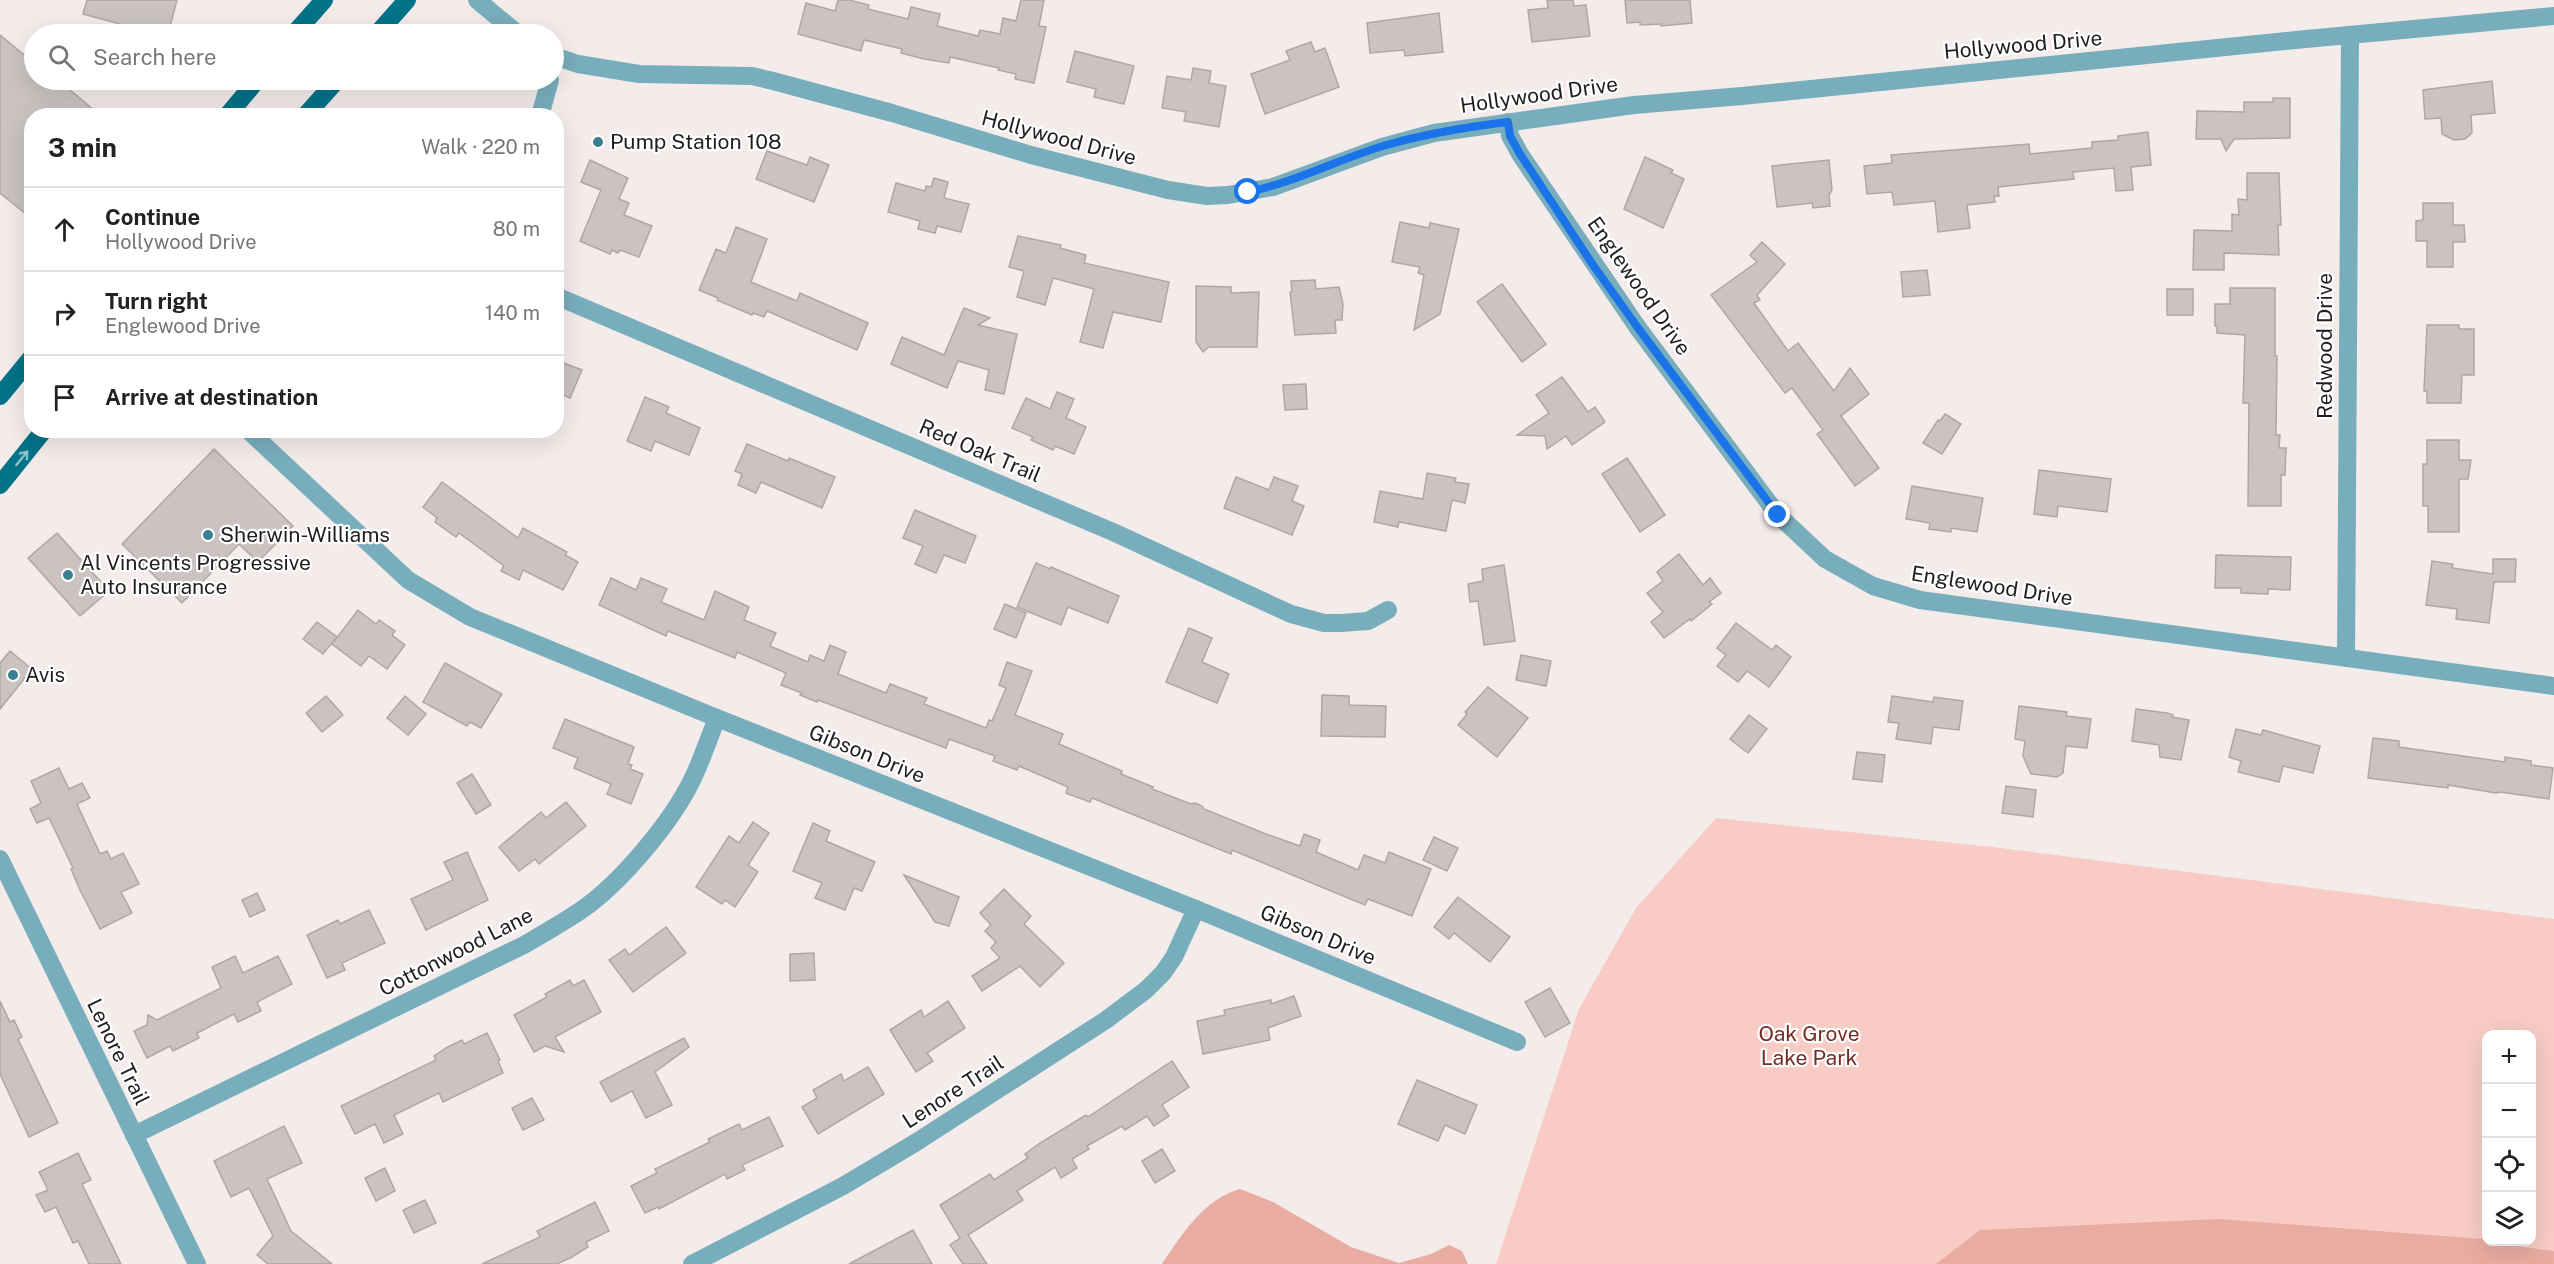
<!DOCTYPE html>
<meta charset="utf-8">
<style>
:root{--surface:#fff;--page:#f6f6f6;--text:#222;--muted:#767676;--line:#e0e0e0}
body{margin:0;font-family:"Public Sans",sans-serif;background:var(--page);color:var(--text)}
.controls{position:absolute;right:18px;bottom:18px;display:grid;overflow:hidden;border-radius:12px;box-shadow:0 6px 24px #0002}
.controls button{width:54px;height:54px;display:grid;place-items:center;padding:0;border:0;border-bottom:2px solid var(--line);background:var(--surface);color:var(--text);font:30px sans-serif}
.stop{position:absolute;width:18px;height:18px;margin:-14px;border:4px solid #1a73e8;border-radius:50%;background:#fff}
.stop.end{background:#1a73e8;border-color:#fff;box-shadow:0 2px 6px #0008}
.list{margin:0;padding:0;list-style:none}
h2{display:flex;justify-content:space-between;align-items:center;height:78px;margin:0;padding:0 24px;font-size:26px}
h2 small{font-size:20px;font-weight:400;color:var(--muted)}
.list li{display:grid;grid-template-columns:39px 1fr auto;gap:18px;align-items:center;box-sizing:border-box;height:84px;padding:0 24px;border-top:2px solid var(--line)}
.list b{display:block;font-size:22px;white-space:nowrap}
.list p{margin:0;font-size:20px;white-space:nowrap;color:var(--muted)}
.list em{font-size:20px;font-style:normal;color:var(--muted)}
.icon{flex:none;width:33px;height:33px;fill:none;stroke:currentColor;stroke-width:2;stroke-linecap:round;stroke-linejoin:round}
.map{position:relative;flex:none;width:2554px;height:1264px;overflow:hidden}
.search{position:absolute;background:var(--surface);box-shadow:0 6px 24px #0002;left:24px;top:24px;width:540px;height:66px;display:flex;align-items:center;gap:15px;box-sizing:border-box;padding:0 21px;border-radius:33px;color:var(--muted);font-size:22px}
.panel{position:absolute;background:var(--surface);box-shadow:0 6px 24px #0002;left:24px;top:108px;width:540px;height:330px;border-radius:24px}
.map>svg:first-child{display:block}
.green{fill:#f8ccc4;fill-rule:evenodd}
.water{fill:#e9aca2}
.building{fill:#cac3c1;stroke:#afa7a6;stroke-width:1.5}
.lines{fill:none;stroke-linecap:round;stroke-linejoin:round}
.street{stroke:#78aebc;stroke-width:18}
.primary{stroke:#027388;stroke-width:18}
.oneway{stroke:#8dc0c9}
.route{stroke:#1a73e8;stroke-width:8}
.poi-dot{fill:#3c7f90;stroke:#fff;stroke-width:2}
.labels{text-anchor:middle;stroke-width:4.5;stroke-linejoin:round;paint-order:stroke}
.street-label{font-size:21px;fill:#201e1d;stroke:#fff}
.poi-label{font-size:21px;fill:#201e1d;stroke:#fff;text-anchor:start}
.park-label{font-size:21px;fill:#742c23;stroke:#fff}
</style>
<div class="map">
<svg width="2554" height="1264" viewBox="0 0 2554 1264">
<rect width="100%" height="100%" fill="#f4eceb"/>
<path class="green" d="M1716 818 1993 847 2554 919V1264H1496L1579 1009 1636 908ZM2486 1034H2532V1242H2486Z"/>
<g class="water">
<path d="M1240 1189 1273 1202 1351 1247 1399 1263 1431 1254 1449 1245 1462 1251 1468 1264H1162C1182 1234 1204 1199 1240 1189Z"/>
<path d="M2219 1219 2482 1239 2486 1242 2554 1251V1264H1936L1980 1230Z"/>
</g>
<g class="building">
<path d="M87 0H177L168 34H130L131 27 83 14Z"/>
<path d="M838 0H849L869 5 868 9 908 19 911 7 940 14 937 26 978 36 980 30 1000 34 1003 18 1016 21 1021 0H1044L1039 26 1046 27 1034 83 1015 79 1016 74 998 70 999 68 950 57 949 63 924 59 901 53 902 49 864 40 861 51 798 34 806 3 835 11Z"/>
<path d="M1547 0H1573L1574 6 1586 5 1590 36 1532 42 1528 10 1548 8Z"/>
<path d="M1625 0H1690L1692 23 1661 26V24L1640 25V22L1627 23Z"/>
<path d="M1439 13 1443 52 1405 56 1404 50 1370 53 1367 23Z"/>
<path d="M0 35 34 63V80H58L101 116H32V219L0 193Z"/>
<path d="M1311 42 1315 52 1325 48 1339 87 1265 114 1251 74 1290 60 1286 51Z"/>
<path d="M1075 51 1134 66 1124 104 1094 97 1096 89 1067 82Z"/>
<path d="M1193 68 1211 71 1209 83 1226 86 1219 127 1184 121 1186 112 1162 108 1167 76 1191 80Z"/>
<path d="M2492 81 2495 113 2471 115 2472 133 2465 139 2454 140 2442 134 2441 118 2425 119 2423 90Z"/>
<path d="M2273 98H2290V138L2234 139 2226 151 2221 139H2196L2197 111 2244 112V102H2273Z"/>
<path d="M2148 132 2151 165 2131 167 2133 190 2116 191 2114 168 2073 172 2074 179 1998 187 1999 196H1994L1995 202 1967 205 1970 228 1938 232 1935 201 1894 205 1892 192 1867 194 1864 166 1892 163 1891 155 2029 144 2030 154 2092 148V142L2118 140V136Z"/>
<path d="M767 151 807 165 810 157 829 165 814 202 756 179Z"/>
<path d="M1645 157 1673 170 1671 173 1684 179 1663 228 1624 209Z"/>
<path d="M590 160 628 178 619 199 629 203 624 215 652 226 639 257 620 250 618 253 612 250 610 254 580 241 601 190 581 182Z"/>
<path d="M1829 160 1832 190 1829 195 1830 206 1813 208 1812 203 1777 207 1772 166Z"/>
<path d="M2247 173H2279L2281 225H2278L2279 255 2224 253V270H2193L2194 230 2232 231V214L2239 215 2238 199 2247 200Z"/>
<path d="M934 178 948 182 944 198 969 204 961 232 937 226 935 233 918 229 920 221 888 212 896 183 925 191 926 186 931 187Z"/>
<path d="M2423 203H2453V225H2464L2465 242H2453V267H2427V241H2416V221L2423 220Z"/>
<path d="M1400 222 1429 228 1430 223 1459 229 1440 314 1414 330 1424 275 1418 273 1420 267 1392 262Z"/>
<path d="M736 227 767 239 751 282 797 301 800 293 868 323 857 350 767 311 764 317 753 313 752 315 717 300 718 298 699 290 716 249 726 253Z"/>
<path d="M1018 236 1061 245 1060 248 1086 255 1084 263 1169 282 1161 322 1113 312 1103 348 1080 342 1094 289 1053 278 1045 305 1017 297 1024 271 1009 267Z"/>
<path d="M1762 242 1785 264 1757 295 1760 300 1754 303 1788 351 1798 343 1834 391 1850 368 1869 394 1841 416 1879 468 1855 486 1817 434 1823 430 1792 388 1785 393 1711 295 1757 262 1750 255Z"/>
<path d="M1927 270 1930 295 1903 297 1901 272Z"/>
<path d="M1315 280 1316 289 1339 287 1343 304 1342 320H1335L1336 333 1295 335 1290 292H1292L1291 281Z"/>
<path d="M1502 284 1546 344 1522 362 1477 302Z"/>
<path d="M1196 286 1231 287V293L1259 292 1257 347H1209L1203 352 1196 342Z"/>
<path d="M2230 288H2275V356H2277L2276 435H2280L2279 448H2286L2285 475H2281V506H2248L2249 403H2243L2245 335 2217 333V326H2215V304H2230Z"/>
<rect x="2167" y="289" width="26" height="26"/>
<path d="M964 308 990 318 978 325 1017 334 1004 394 985 390 989 370 958 361 947 388 891 364 902 337 944 355Z"/>
<path d="M2427 325H2459V329H2474V375H2462L2461 403H2427V391H2424Z"/>
<path d="M556 360 582 370 570 398 556 392Z"/>
<path d="M1562 377 1588 412 1595 407 1605 422 1572 445 1566 436 1547 449 1545 436 1517 435 1549 413 1536 395Z"/>
<path d="M1306 384 1307 409 1285 410 1283 385Z"/>
<path d="M1057 392 1074 399 1066 418 1086 427 1074 454 1055 446 1053 450 1031 440 1033 437 1012 428 1026 398 1050 409Z"/>
<path d="M645 397 669 407 666 413 700 428 689 455 655 441 651 451 627 441Z"/>
<path d="M1945 414 1961 424 1942 454 1923 443 1938 420 1940 421Z"/>
<path d="M2427 440H2459V460H2471L2468 479H2459V532H2428V506H2423V464H2427Z"/>
<path d="M747 444 788 461 789 458 835 477 822 508 761 482 756 493 738 485 742 474 735 471Z"/>
<path d="M214 449 293 526 258 562 239 544 182 603 122 544Z"/>
<path d="M1627 458 1665 515 1640 532 1602 474Z"/>
<path d="M2039 470 2111 479 2107 512 2058 506 2057 517 2034 514Z"/>
<path d="M1427 473 1456 478 1455 482 1469 484 1465 503 1452 500 1446 531 1399 522 1398 527 1374 522 1380 491 1423 499Z"/>
<path d="M1236 477 1269 490 1274 477 1298 486 1292 501 1304 506 1292 535 1224 508Z"/>
<path d="M442 482 518 538 523 528 567 552 565 555 578 562 563 590 523 570 519 580 501 571 504 566 459 533 456 537 435 522 437 518 423 507Z"/>
<path d="M1912 486 1983 498 1977 532 1951 528V532L1929 529 1930 523 1906 519Z"/>
<path d="M915 510 976 536 965 563 944 555 936 573 915 564 923 546 903 538Z"/>
<path d="M57 533 109 591 80 616 28 558Z"/>
<path d="M1679 554 1703 585 1710 578 1721 593 1709 602 1712 604 1691 621 1690 619 1664 638 1651 622 1663 612 1647 593 1663 581 1657 572Z"/>
<path d="M2216 555 2291 557 2290 590 2268 589V594L2241 593V588H2215Z"/>
<path d="M2493 559H2516L2515 582H2494L2489 623 2456 619 2457 609 2426 605 2432 561 2453 564 2452 568 2493 574Z"/>
<path d="M1036 563 1050 569 1051 567 1119 596 1108 623 1068 607 1061 625 1017 607Z"/>
<path d="M1504 565 1515 641 1484 645 1478 601 1470 602 1468 584 1483 581 1482 569Z"/>
<path d="M611 578 636 590 641 578 667 589 661 602 704 620 715 591 749 607 744 620 776 633 770 646 808 662 810 655 824 661 830 645 846 652 838 674 886 693 890 684 927 698 924 704 986 728 989 720 992 721 1006 688 999 685 1007 662 1032 671 1015 715 1063 734 1059 744 1122 771 1121 774 1153 787 1152 789 1191 804 1195 803 1202 806 1204 809 1266 834 1300 846 1304 834 1320 840 1316 852 1358 870 1364 855 1385 863 1389 852 1431 869 1412 916 1368 899 1365 905 1232 850 1231 854 1092 798 1090 802 1066 793 1068 787 1019 766 1017 770 993 761 995 756 949 739 946 748 818 700 817 702 800 695 802 693 781 685 786 673 737 652 735 658 668 631 666 636 599 605Z"/>
<path d="M1005 604 1026 613 1016 638 994 629Z"/>
<path d="M358 610 376 624 379 620 395 631 392 635 405 645 387 669 369 656 361 666 332 644Z"/>
<path d="M317 622 337 637 323 654 303 639Z"/>
<path d="M1736 623 1772 650 1776 645 1791 657 1769 687 1747 671 1738 682 1717 666 1726 655 1717 648Z"/>
<path d="M1189 628 1212 638 1202 662 1229 674 1217 703 1166 682Z"/>
<path d="M10 651 32 669 0 709V663Z"/>
<path d="M1521 655 1551 661 1546 686 1516 680Z"/>
<path d="M445 663 502 694 481 728 470 722 467 726 423 702Z"/>
<path d="M1488 687 1528 718 1497 757 1458 725 1467 714 1465 712Z"/>
<path d="M1322 695 1349 696V705L1386 706 1385 737 1321 736Z"/>
<path d="M326 696 343 715 322 732 306 713Z"/>
<path d="M405 696 426 714 408 735 387 718Z"/>
<path d="M1892 696 1933 702 1934 697 1963 701 1959 730 1933 727 1931 744 1896 739 1899 723 1888 722Z"/>
<path d="M2019 706 2067 712 2066 716 2091 719 2087 748 2066 746 2063 773 2057 777 2031 774 2023 756 2025 741 2015 739Z"/>
<path d="M2136 709 2167 713 2173 715 2172 717 2189 720 2181 760 2160 757 2159 745 2132 741Z"/>
<path d="M1749 715 1767 729 1748 753 1730 739Z"/>
<path d="M565 719 634 747 628 764 632 765 630 769 643 774 631 804 607 794 611 784 574 768 578 758 553 748Z"/>
<path d="M2236 729 2261 735 2263 730 2320 746 2313 773 2283 766 2279 782 2238 772 2241 761 2229 757Z"/>
<path d="M2373 738 2399 741V747L2505 762V757L2531 761V765L2553 768 2549 799 2500 792 2496 793 2448 785V788L2368 778Z"/>
<path d="M1857 752 1885 755 1882 782 1853 779Z"/>
<path d="M59 768 69 789 82 783 90 798 77 804 100 854 107 851 111 859 123 853 139 884 121 892 132 913 100 929 80 890 71 869 73 868 49 818 37 823 30 809 41 803 31 781Z"/>
<path d="M472 774 491 805 476 814 457 783Z"/>
<path d="M2006 786 2036 790 2033 817 2002 813Z"/>
<path d="M566 802 586 826 539 864 535 859 519 871 499 847 541 812 546 818Z"/>
<path d="M753 822 769 833 748 865 758 872 735 907 725 900 722 904 696 887 729 836 739 843Z"/>
<path d="M813 823 830 831 826 841 875 862 862 891 854 888 845 910 815 898 822 883 793 871Z"/>
<path d="M1434 837 1458 848 1447 871 1423 860Z"/>
<path d="M467 852 488 900 426 930 411 899 453 880 444 862Z"/>
<path d="M904 875 959 897 949 926 935 922Z"/>
<path d="M1004 889 1031 916 1024 924 1064 963 1040 987 1020 966 982 991 972 976 1000 958 991 948 996 942 985 931 991 925 980 913Z"/>
<path d="M257 893 265 910 250 917 242 900Z"/>
<path d="M1458 897 1510 937 1490 962 1454 933 1449 939 1434 927Z"/>
<path d="M369 910 385 943 342 963 345 970 327 978 307 935 338 920 340 924Z"/>
<path d="M666 927 686 953 633 992 609 960 625 949 629 955Z"/>
<path d="M814 953 815 980 790 981V954Z"/>
<path d="M235 956 243 973 278 956 292 984 257 1002 261 1011 238 1022 234 1014 197 1033 199 1038 173 1051 170 1046 147 1058 134 1031 147 1025 148 1015 157 1020 221 988 212 967Z"/>
<path d="M570 980 573 986 584 980 601 1012 555 1037 564 1052 545 1046 534 1052 514 1015 547 997 545 994Z"/>
<path d="M1550 988 1570 1023 1545 1037 1525 1002Z"/>
<path d="M1294 996 1301 1016 1268 1028 1270 1040 1203 1054 1197 1021 1225 1015 1224 1010 1271 1000V1004Z"/>
<path d="M0 1001 10 1022 14 1020 22 1037 18 1039 58 1123 29 1137 0 1074Z"/>
<path d="M948 1001 965 1028 927 1053 933 1061 916 1072 890 1030 921 1010 924 1017Z"/>
<path d="M487 1033 500 1060 498 1061 503 1073 443 1102 439 1093 394 1115 403 1134 384 1143 375 1124 355 1134 341 1106 436 1060 434 1056 446 1048 462 1040 464 1044Z"/>
<path d="M684 1038 689 1047 655 1072 672 1105 646 1118 632 1091 611 1102 600 1082Z"/>
<path d="M1172 1061 1189 1087 1162 1105 1169 1116 1154 1126 1147 1116 1125 1130 1122 1126 1087 1146 1089 1149 1072 1159 1077 1168 1061 1178 1055 1167 1017 1191 1023 1200 968 1235 987 1264H963L950 1245 960 1238 940 1205 990 1174 994 1180 1028 1158 1025 1154 1040 1143 1086 1115 1088 1117Z"/>
<path d="M868 1067 884 1094 818 1134 802 1107 817 1098 813 1090 841 1074 844 1081Z"/>
<path d="M1417 1080 1477 1105 1465 1134 1445 1125 1438 1141 1398 1124Z"/>
<path d="M532 1098 544 1120 523 1130 512 1108Z"/>
<path d="M769 1117 783 1146 742 1165 745 1170 727 1179 725 1174 659 1209 658 1207 645 1213 631 1186 657 1173 655 1169 710 1142 708 1139 739 1124 742 1130Z"/>
<path d="M284 1126 302 1163 267 1179 291 1231 332 1264H268L257 1255 273 1236 249 1188 231 1197 214 1161Z"/>
<path d="M1162 1149 1175 1171 1155 1183 1142 1161Z"/>
<path d="M78 1153 91 1180 82 1184 121 1264H89L78 1241 73 1243 56 1207 45 1212 36 1195 48 1190 39 1172Z"/>
<path d="M385 1168 395 1191 376 1201 365 1178Z"/>
<path d="M425 1200 436 1223 414 1233 403 1210Z"/>
<path d="M595 1202 609 1231 586 1242 588 1247 572 1257 557 1264H482L540 1237 537 1231Z"/>
<path d="M913 1230 932 1264H849Z"/>
</g>
<g class="lines">
<g class="street">
<path d="M477 0 518 34"/>
<path d="M554 56 578 64 639 74 752 76 773 81 892 113 1031 155 1168 190 1207 196 1228 195 1273 187 1382 147 1434 133 1634 105 1742 96 2306 39 2554 16"/>
<path d="M540 116 550 80"/>
<path d="M1508 122 1510 136 1520 154 1638 328 1778 515 1825 559 1873 586 1920 600 2554 686"/>
<path d="M556 296 1113 532 1291 614 1324 623H1341L1368 621 1388 610"/>
<path d="M248 430 408 580 470 617 717 718 1196 909 1517 1042"/>
<path d="M2346 658 2350 35"/>
<path d="M0 859 197 1264"/>
<path d="M134 1135 524 945C543 934 562 923 580 911 620 884 672 822 693 778 702 759 709 738 717 718"/>
<path d="M692 1264 843 1186 915 1143 1106 1020 1146 990 1163 973 1174 957 1196 909"/>
</g>
<g class="primary">
<path d="M294 34 324 0"/>
<path d="M377 34 407 0"/>
<path d="M227 116 257 80"/>
<path d="M305 116 337 80"/>
<path d="M0 396 32 357"/>
<path d="M0 485 44 430"/>
</g>
</g>
<defs><path id="oneway-shaft" d="M-6 0H5M1.5-3L5.5 0L1.5 3" fill="none" stroke-width="1.6" stroke-linecap="round" stroke-linejoin="round" transform="scale(1.5)"/></defs>
<use class="oneway" href="#oneway-shaft" transform="translate(22 458) rotate(-51)"/>
<g class="lines">
<path class="route" d="M1248 192C1295 182 1337 160 1383 146 1424 134 1466 127 1508 122L1510 136 1520 154 1593 265 1638 328 1778 515"/>
</g>
<g class="poi-dot">
<circle cx="598" cy="142" r="6"/>
<circle cx="208" cy="535" r="6"/>
<circle cx="68" cy="575" r="6"/>
<circle cx="13" cy="675" r="6"/>
</g>
<g class="labels">
<g class="street-label">
<text transform="translate(2023 45) rotate(-5)" y="7">Hollywood Drive</text>
<text transform="translate(1539 95) rotate(-8)" y="7">Hollywood Drive</text>
<text transform="translate(1059 138) rotate(15)" y="7">Hollywood Drive</text>
<text transform="translate(1639 286) rotate(55)" y="7">Englewood Drive</text>
<text transform="translate(2325 346) rotate(-90)" y="7">Redwood Drive</text>
<text transform="translate(980 451) rotate(23)" y="7">Red Oak Trail</text>
<text transform="translate(1992 586) rotate(9)" y="7">Englewood Drive</text>
<text transform="translate(867 754) rotate(22)" y="7">Gibson Drive</text>
<text transform="translate(1318 935) rotate(23)" y="7">Gibson Drive</text>
<text transform="translate(456 952) rotate(-27)" y="7">Cottonwood Lane</text>
<text transform="translate(118 1052) rotate(64)" y="7">Lenore Trail</text>
<text transform="translate(953 1092) rotate(-33)" y="7">Lenore Trail</text>
</g>
<g class="poi-label">
<text x="610" y="149">Pump Station 108</text>
<text x="220" y="542">Sherwin-Williams</text>
<text x="80" y="570">Al Vincents Progressive<tspan x="80" dy="24">Auto Insurance</tspan></text>
<text x="25" y="682">Avis</text>
</g>
<g class="park-label">
<text x="1809" y="1041">Oak Grove<tspan x="1809" dy="24">Lake Park</tspan></text>
</g>
</g>
</svg>
<div class="controls">
<button>+</button>
<button>−</button>
<button><svg class="icon" aria-label="locate" viewBox="0 0 24 24"><circle cx="12" cy="12" r="6"/><path d="M12 2v4M12 18v4M2 12h4M18 12h4"/></svg></button>
<button><svg class="icon" aria-label="layers" viewBox="0 0 24 24"><path d="M12 4l9 5-9 5-9-5zM3 14l9 5 9-5"/></svg></button>
</div>
<div class="stop" style="left:1248px;top:192px"></div>
<div class="stop end" style="left:1778px;top:515px"></div>
<div class="search"><svg class="icon" aria-label="search" viewBox="0 0 24 24"><circle cx="10" cy="10" r="6"/><path d="M15 15l6 6"/></svg>Search here</div>
<section class="panel">
<h2>3 min<small>Walk · 220 m</small></h2>
<ul class="list">
<li><svg class="icon" aria-label="ahead" viewBox="0 0 24 24"><path d="M12 20V5M6 11l6-6 6 6"/></svg><div><b>Continue</b><p>Hollywood Drive</p></div><em>80 m</em></li>
<li><svg class="icon" aria-label="right" viewBox="0 0 24 24"><path d="M7 20v-9h11M14 6l5 5-5 5"/></svg><div><b>Turn right</b><p>Englewood Drive</p></div><em>140 m</em></li>
<li><svg class="icon" aria-label="arrive" viewBox="0 0 24 24"><path d="M6 21V4h12l-3 4 3 4H6"/></svg><div><b>Arrive at destination</b></div></li>
</ul>
</section>
</div>
